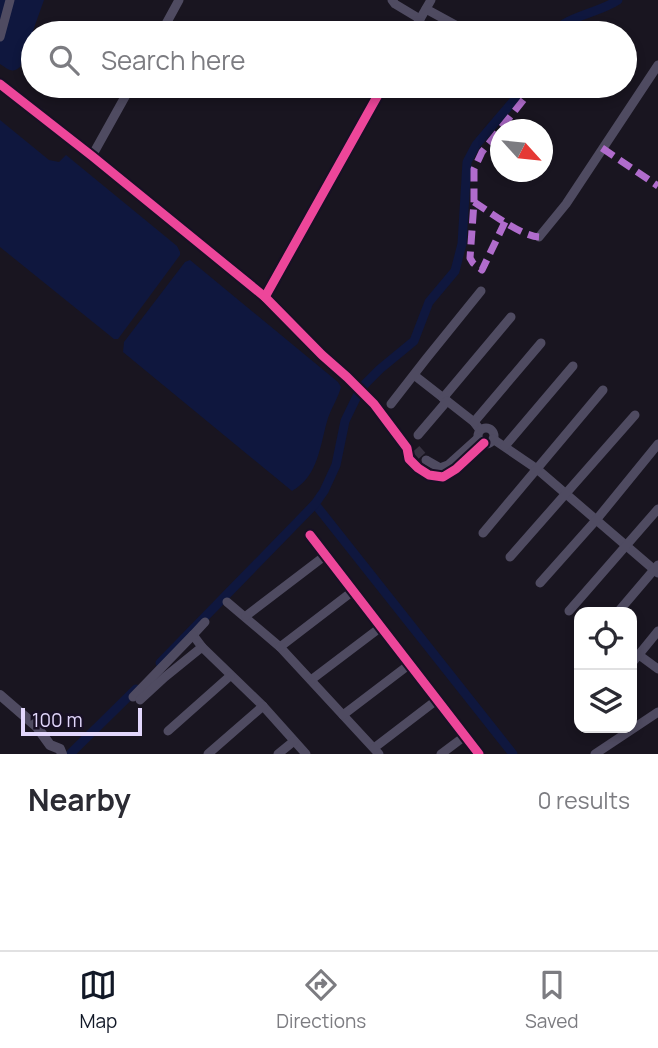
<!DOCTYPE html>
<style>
:root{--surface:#fff;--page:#f2f2f3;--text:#2b2b33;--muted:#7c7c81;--line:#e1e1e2;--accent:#111827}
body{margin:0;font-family:Manrope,sans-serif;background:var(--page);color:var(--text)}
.controls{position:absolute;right:21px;bottom:21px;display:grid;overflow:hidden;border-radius:14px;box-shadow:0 4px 10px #0003}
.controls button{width:63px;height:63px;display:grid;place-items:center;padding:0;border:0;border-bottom:2px solid var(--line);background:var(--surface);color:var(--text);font:35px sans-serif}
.compass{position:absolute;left:490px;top:119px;width:63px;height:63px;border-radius:50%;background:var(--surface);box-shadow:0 4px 10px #0003;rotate:117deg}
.scale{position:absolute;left:21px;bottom:18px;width:121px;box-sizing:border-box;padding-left:7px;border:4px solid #e2d7fc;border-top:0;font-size:19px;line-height:24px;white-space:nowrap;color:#e2d7fc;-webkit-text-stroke:5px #181025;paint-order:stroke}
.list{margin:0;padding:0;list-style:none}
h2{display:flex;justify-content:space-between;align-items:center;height:91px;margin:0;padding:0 28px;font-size:30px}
h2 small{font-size:23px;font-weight:400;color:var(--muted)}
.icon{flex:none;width:38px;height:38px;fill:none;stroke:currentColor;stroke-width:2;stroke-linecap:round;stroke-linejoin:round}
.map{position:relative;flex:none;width:658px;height:754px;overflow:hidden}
.search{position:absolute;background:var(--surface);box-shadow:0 4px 10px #0003;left:21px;right:21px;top:21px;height:77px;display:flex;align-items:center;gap:18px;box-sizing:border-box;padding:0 24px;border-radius:38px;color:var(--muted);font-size:26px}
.sheet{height:196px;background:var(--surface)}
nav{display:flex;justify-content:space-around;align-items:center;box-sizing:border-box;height:98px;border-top:2px solid var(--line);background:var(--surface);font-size:19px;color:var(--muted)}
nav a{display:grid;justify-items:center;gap:4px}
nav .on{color:var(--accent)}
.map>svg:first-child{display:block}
.water{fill:#0f173e}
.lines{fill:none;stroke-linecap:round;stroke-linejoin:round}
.canal{stroke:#0f173e;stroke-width:9}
.minor-tunnel{stroke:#373241;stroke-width:9;stroke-dasharray:9 4.5;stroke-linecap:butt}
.minor{stroke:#4f4b61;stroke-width:9}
.tertiary{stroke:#4f4b61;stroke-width:10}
.quiet{stroke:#b06ccc;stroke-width:7;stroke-dasharray:14 7;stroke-linecap:butt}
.cycleway-casing{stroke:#181025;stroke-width:13}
.cycleway{stroke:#ed469a;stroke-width:9}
</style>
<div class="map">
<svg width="658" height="754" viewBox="0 0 658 754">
<rect width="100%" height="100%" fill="#191520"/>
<g class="water">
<path d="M0 0H44L20 67C12 74 8 69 0 64Z"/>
<path d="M0 120 49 160 59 162 66 155 177 246 180 252V255L118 339H114L0 247Z"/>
<path d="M190 260 338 382 341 387C338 398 332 407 328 418 320 444 319 476 292 491L123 352 124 342 185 262Z"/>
</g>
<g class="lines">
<g class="canal">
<path d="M553 33C567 16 599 13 618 0"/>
<path d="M315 504 513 754"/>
<path d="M160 663 315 504 324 491 336 465 345 421 358 394 365 384 380 369 414 341 429 302 455 271 462 244 467 162 476 145 515 99 521 86"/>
<path d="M70 754 136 689"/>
</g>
<path class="minor-tunnel" d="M416 449 426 460"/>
<g class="minor">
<path d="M392 0 395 4 420 19"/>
<path d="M426 9 470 33"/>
<path d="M161 33 179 0"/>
<path d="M412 33 431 0"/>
<path d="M0 37 10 0"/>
<path d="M0 84 92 156 265 297 322 355 347 377 374 404 407 448 409 459"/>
<path d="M92 156 131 86"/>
<path d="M539 237 566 204 658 65"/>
<path d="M265 297 383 86"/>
<path d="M414 375 474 422 480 430"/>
<path d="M443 398 511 317"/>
<path d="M391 404 426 359 481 291"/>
<path d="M474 422 541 343"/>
<circle cx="486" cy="436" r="8"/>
<path d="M418 435 447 401"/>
<path d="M493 439 537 469 658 573"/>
<path d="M505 446 573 366"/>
<path d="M426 460 440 468 448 465 478 438"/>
<path d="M418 468C449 488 462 464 484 443"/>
<path d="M483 533 603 390"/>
<path d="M310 535 479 754"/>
<path d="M510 557 635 415"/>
<path d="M540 583 597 519 658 444"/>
<path d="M227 602 280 647 379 754"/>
<path d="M569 611 658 509"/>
<path d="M618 612 658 565"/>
<path d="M246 616 326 555"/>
<path d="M202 647 193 635 205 622"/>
<path d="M280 647 353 591"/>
<path d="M639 655 658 669"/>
<path d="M632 663 658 631"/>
<path d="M311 680 381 627"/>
<path d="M133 697 193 635"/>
<path d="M140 700 165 677 202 647 263 706 306 754"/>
<path d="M343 715 410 664"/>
<path d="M168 731 230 676"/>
<path d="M374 748 438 699"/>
<path d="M208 754 263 706"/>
<path d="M278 754 294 741"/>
<path d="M441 754 465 736"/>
<path d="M595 754 658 712"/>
</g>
<path class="tertiary" d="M0 695 37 727 50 745 60 749 62 754"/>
<g class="quiet">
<path d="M602 148 658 186"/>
<path d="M474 202C490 212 521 236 539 237"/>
<path d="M505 222 482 270 473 263 470 258 474 202V169L482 152 525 98"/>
</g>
<defs>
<g id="cycleway">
<path d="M0 84 92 156 265 297 322 355 347 377 374 404 407 448 409 459 418 468 429 475 443 477 456 469 484 443"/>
<path d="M265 297 383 86"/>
<path d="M310 535 479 754"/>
</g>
</defs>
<use href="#cycleway" class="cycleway-casing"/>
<use href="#cycleway" class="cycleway"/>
</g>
</svg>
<div class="controls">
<button><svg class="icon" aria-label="locate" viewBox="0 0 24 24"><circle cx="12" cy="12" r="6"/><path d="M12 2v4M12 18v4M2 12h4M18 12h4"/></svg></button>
<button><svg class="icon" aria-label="layers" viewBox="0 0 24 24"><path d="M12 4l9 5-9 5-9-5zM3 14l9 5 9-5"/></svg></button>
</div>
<svg class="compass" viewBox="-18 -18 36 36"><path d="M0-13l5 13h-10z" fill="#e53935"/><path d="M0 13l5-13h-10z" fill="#7c7c81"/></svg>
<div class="scale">100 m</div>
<div class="search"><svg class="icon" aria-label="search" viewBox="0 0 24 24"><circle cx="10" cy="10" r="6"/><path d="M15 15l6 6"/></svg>Search here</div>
</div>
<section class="sheet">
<h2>Nearby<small>0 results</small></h2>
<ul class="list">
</ul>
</section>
<nav>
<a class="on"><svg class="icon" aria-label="map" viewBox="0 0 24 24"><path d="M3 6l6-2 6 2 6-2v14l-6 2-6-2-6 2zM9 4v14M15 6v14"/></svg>Map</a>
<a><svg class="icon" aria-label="directions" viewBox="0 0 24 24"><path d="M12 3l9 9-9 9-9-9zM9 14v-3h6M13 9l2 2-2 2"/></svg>Directions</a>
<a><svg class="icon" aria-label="saved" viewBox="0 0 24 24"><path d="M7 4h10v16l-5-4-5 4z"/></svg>Saved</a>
</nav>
